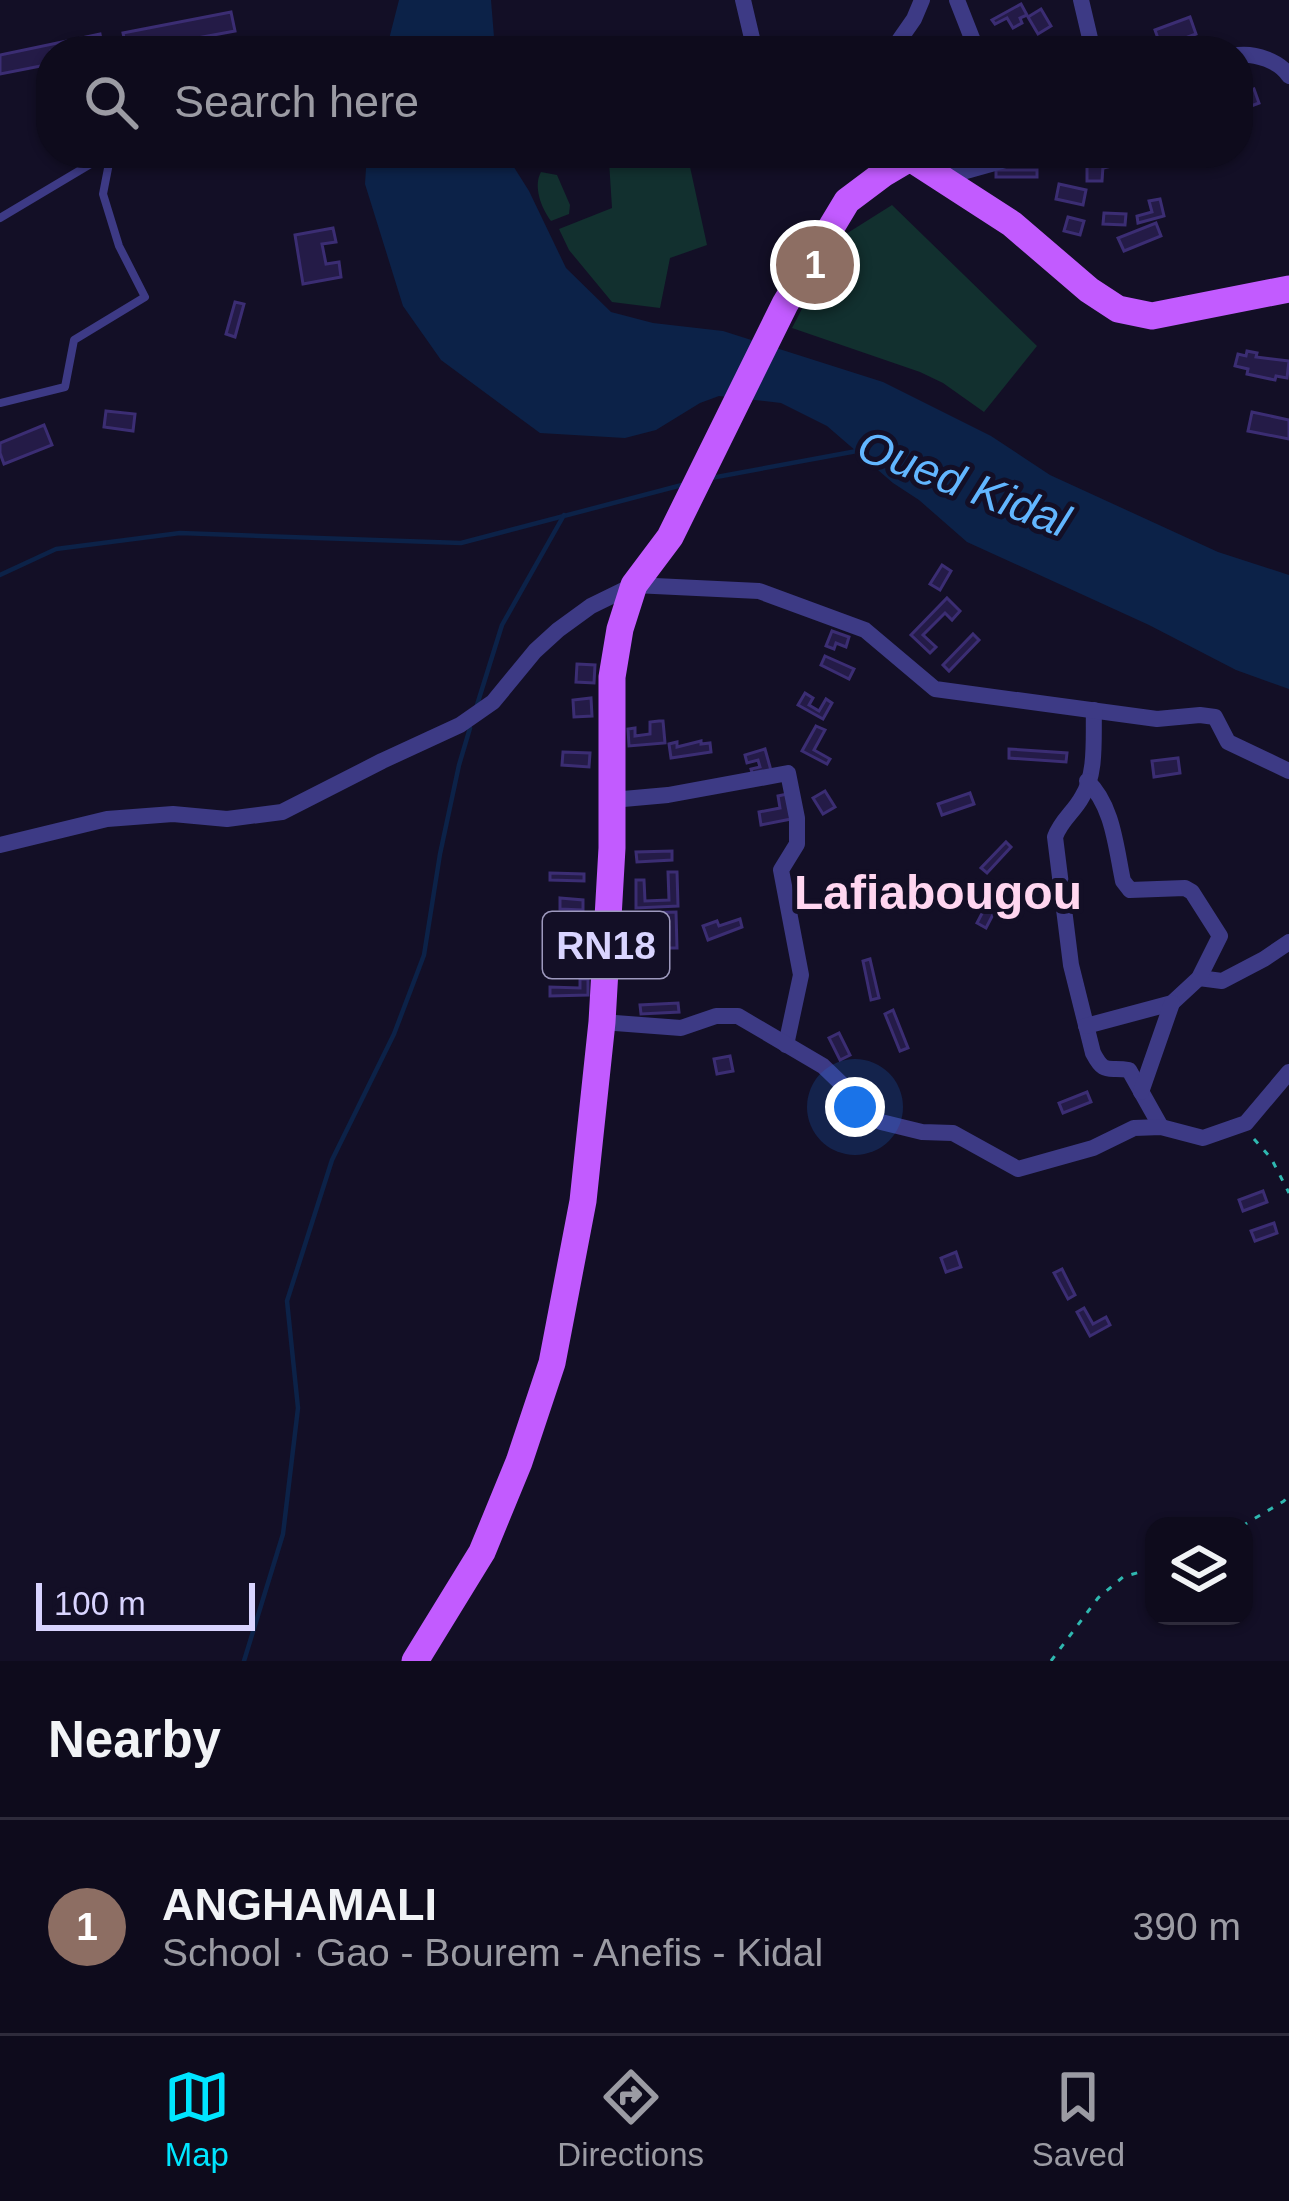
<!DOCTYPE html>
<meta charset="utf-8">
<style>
:root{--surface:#0e0b1c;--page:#171425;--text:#f1f3f6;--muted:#9b9ba3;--line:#2e2b3b;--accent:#00e5ff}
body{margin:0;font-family:Arial,sans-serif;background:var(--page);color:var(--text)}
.controls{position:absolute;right:36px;bottom:36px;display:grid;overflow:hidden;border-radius:24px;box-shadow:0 3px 9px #0004}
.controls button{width:108px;height:108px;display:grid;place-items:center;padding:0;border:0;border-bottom:3px solid var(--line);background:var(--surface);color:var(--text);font:60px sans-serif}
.scale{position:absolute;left:36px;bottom:30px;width:219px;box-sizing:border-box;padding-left:12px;border:6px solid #d9d4ff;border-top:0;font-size:33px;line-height:42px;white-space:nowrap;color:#d9d4ff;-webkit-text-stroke:9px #130f26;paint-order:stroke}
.you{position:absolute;left:855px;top:1107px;width:42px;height:42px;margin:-30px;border:9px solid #fff;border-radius:50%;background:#1a73e8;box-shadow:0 0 0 18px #1a73e833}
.badge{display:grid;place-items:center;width:78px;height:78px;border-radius:50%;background:var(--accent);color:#fff;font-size:39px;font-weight:700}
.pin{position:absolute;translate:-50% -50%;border:6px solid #fff;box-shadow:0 3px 12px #0006}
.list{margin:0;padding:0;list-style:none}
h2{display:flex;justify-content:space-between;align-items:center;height:156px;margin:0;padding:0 48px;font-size:51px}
h2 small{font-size:39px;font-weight:400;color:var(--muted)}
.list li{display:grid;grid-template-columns:78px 1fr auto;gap:36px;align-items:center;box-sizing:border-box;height:216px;padding:0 48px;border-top:3px solid var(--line)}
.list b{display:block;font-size:45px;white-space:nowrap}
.list p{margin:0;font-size:39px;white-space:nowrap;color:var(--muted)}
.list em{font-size:39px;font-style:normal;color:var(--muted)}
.icon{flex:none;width:66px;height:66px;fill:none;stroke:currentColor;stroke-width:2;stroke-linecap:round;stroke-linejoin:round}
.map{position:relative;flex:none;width:1289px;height:1661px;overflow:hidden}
.search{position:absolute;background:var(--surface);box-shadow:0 3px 9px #0004;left:36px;right:36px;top:36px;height:132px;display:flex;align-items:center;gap:30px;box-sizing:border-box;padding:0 42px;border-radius:48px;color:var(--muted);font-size:45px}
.sheet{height:372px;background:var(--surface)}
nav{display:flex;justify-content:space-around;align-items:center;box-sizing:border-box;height:168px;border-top:3px solid var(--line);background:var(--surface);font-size:33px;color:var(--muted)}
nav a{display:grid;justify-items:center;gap:6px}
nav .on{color:var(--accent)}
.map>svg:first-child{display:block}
.green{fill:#12302f}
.water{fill:#0c2248}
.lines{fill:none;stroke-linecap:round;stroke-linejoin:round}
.stream{stroke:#0c2248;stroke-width:4.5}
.building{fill:#241b47;stroke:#3b2d73;stroke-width:3}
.path{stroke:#2fb8b0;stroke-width:3;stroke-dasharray:6 9;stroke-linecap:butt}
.lane{stroke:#3d3a85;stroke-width:8}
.street{stroke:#3d3a85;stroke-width:16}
.primary{stroke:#c25bff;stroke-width:27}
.labels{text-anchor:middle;stroke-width:10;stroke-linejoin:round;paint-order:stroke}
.shield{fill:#130f26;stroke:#9e99be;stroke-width:3}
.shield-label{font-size:39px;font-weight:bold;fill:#d9d4ff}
.water-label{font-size:45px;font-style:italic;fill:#62b6ff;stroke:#130f26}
.quarter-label{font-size:48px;font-weight:bold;fill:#ffd6f0;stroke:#130f26}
</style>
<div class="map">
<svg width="1289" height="1661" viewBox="0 0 1289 1661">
<rect width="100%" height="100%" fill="#130f26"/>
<g class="green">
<path d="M613 153H625L634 157 643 153H687L707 245 670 258 660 308 612 302 569 250 559 229 612 208 609 161Z"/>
<path d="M541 172 557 175 570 205 569 214 551 221C541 208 533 186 541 172Z"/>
<path d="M892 205 1037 346 984 412 943 383 920 372 792 328 838 239Z"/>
</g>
<g class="water">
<path d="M399 0H491L494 37 499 51H386Z"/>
<path d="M367 153H505L529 191 566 268 611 312 653 323 723 331 883 382 991 436 1050 475 1218 552 1289 575V689L1236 670 1149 625 967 542 919 500 893 483 827 426 781 403 719 396 700 403 656 430 625 438 540 433 441 360 403 306 365 184Z"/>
</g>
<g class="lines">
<g class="stream">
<path d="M711 478 857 451"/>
<path d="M0 575 56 549 180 533 461 543 682 485"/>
<path d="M477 705 502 625 564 515"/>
<path d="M244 1661 283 1534 298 1408 287 1301 332 1160 394 1034 424 955 440 854 459 765 470 728"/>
</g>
</g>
<g class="building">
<path d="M1021 4 1027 15 1020 18 1022 23 1013 28 1007 18 995 24 992 20Z"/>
<path d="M1041 9 1051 26 1038 34 1028 17Z"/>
<path d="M231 12 235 31 127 51 123 33Z"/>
<path d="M1190 17 1196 34 1161 47 1155 30Z"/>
<path d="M100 34 103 49 51 51V64L0 74V55Z"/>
<path d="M1254 89 1259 103 1238 111V95Z"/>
<path d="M1125 153H1139L1140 159 1104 168 1102 159Z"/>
<path d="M1087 166H1103L1102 181H1087Z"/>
<rect x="996" y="170" width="41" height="7"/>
<path d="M1059 184 1086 190 1083 205 1056 199Z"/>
<path d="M1160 199 1164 216 1138 223 1137 216 1152 212 1149 201Z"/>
<path d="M1104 213 1126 214 1125 225 1103 224Z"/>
<path d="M1068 217 1084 221 1080 235 1064 231Z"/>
<path d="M1156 223 1161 236 1124 251 1118 238Z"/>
<path d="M333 228 336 242 322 244 326 264 339 262 341 277 303 284 295 235Z"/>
<path d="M235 302 244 304 235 337 226 334Z"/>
<path d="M1247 351 1257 353 1256 357 1289 361 1287 378 1276 376 1275 380 1247 374 1248 369 1235 366 1238 354 1246 356Z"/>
<path d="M106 411 135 414 133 431 104 427Z"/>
<path d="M1252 412 1289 420V439L1248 431Z"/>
<path d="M44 425 52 445 4 464 0 453V443Z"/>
<path d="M942 565 951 571 940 590 930 584Z"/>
<path d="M947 598 960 611 952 620 945 613 923 635 936 647 930 653 911 635Z"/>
<path d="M832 631 849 637 846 647 836 643 834 649 826 646Z"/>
<path d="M973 634 979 640 949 671 943 665Z"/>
<path d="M825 656 854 669 849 679 821 665Z"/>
<path d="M577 664 595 665 594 683 576 682Z"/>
<path d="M805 693 813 698 809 705 819 711 826 699 832 703 823 719 798 705Z"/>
<path d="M591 698 592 716 574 717 573 700Z"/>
<path d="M659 721H663L665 743 629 746 628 729 635 728V736L650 734V722Z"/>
<path d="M816 726 825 730 814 750 830 759 827 764 802 751Z"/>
<path d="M701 741V744L710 743 711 752 671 758 669 744 677 742V747Z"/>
<path d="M765 749 772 774 754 779 751 769 760 767 758 760 747 763 745 755Z"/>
<path d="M1009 749 1067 753 1066 762 1009 758Z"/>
<path d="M563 752 590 753 589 767 562 765Z"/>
<path d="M1178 758 1180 773 1154 777 1152 761Z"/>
<path d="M825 791 835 807 823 814 813 798Z"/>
<path d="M970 793 974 804 942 815 938 804Z"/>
<path d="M787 794 791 819 761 825 759 812 780 808 778 796Z"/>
<path d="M1006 842 1011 847 987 873 981 868Z"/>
<path d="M672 851V860L637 862 636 852Z"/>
<path d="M668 872H677L678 906 636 908V880H644L645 901 669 900Z"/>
<path d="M550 873 584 874V881L550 880Z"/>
<path d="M560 898 583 900V910L560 909Z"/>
<path d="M989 900 998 905 986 928 977 923Z"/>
<path d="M676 912 677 948H663V940H669V927L654 928V922H637V913Z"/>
<path d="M740 919 742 927 708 940 703 926 717 921 719 926Z"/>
<path d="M637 922H654L655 937 637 938Z"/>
<rect x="557" y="940" width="26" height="13"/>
<path d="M870 959 879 998 871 1000 863 961Z"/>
<path d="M580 979H588V995L550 996V987L580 988Z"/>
<path d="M678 1003 679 1012 641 1014 640 1005Z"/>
<path d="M893 1010 908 1048 900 1051 885 1014Z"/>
<path d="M839 1033 850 1055 840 1060 829 1038Z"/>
<path d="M730 1056 733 1071 717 1074 714 1059Z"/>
<path d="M1087 1092 1091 1102 1063 1113 1059 1103Z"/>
<path d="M1263 1191 1267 1202 1243 1211 1239 1200Z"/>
<path d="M1274 1223 1277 1233 1255 1241 1251 1231Z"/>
<path d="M956 1252 961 1267 946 1272 941 1258Z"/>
<path d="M1062 1269 1075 1295 1068 1299 1054 1273Z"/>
<path d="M1084 1308 1093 1324 1106 1317 1110 1325 1090 1336 1077 1312Z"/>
</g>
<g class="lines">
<g class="path">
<path d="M1254 1139 1271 1158 1289 1193"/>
<path d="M1242 1526 1284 1501 1289 1494"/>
<path d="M1051 1661 1098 1598 1123 1577 1154 1568"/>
</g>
<g class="lane">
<path d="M0 218 109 153"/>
<path d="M0 403 65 387 74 340 145 297 119 246 103 194 111 153"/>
</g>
<g class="street">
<path d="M743 0 755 51"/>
<path d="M957 0 977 51"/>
<path d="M1081 0 1093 51"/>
<path d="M554 51H581"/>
<path d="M900 51 898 42 914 19 922 0"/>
<path d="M1060 51 1092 45"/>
<path d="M1238 55C1255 53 1280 61 1289 76"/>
<path d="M941 178 1030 153"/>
<path d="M1094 710C1093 738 1097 773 1082 797 1074 812 1061 820 1055 837L1071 965 1093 1053C1105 1076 1108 1066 1129 1070L1161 1127"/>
<path d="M612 800 668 795 788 773 797 818V844L781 870 801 975 786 1045"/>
<path d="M0 845 107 819 173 814 227 819 282 812 382 761 460 725 493 702 535 651 558 630 591 606 634 585 759 591 865 630 935 689 1157 719 1200 715 1215 717 1228 742 1289 771"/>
<path d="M1199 978 1222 981 1264 959 1289 942"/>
<path d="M602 1022 681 1028 716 1016H738L823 1066 881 1122 922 1132 953 1133 1018 1169 1093 1148 1134 1128 1161 1127 1203 1138 1246 1123 1289 1072"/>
<path d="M1086 1026 1172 1003 1199 978 1220 936 1192 892 1185 888 1130 890 1123 881C1116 848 1113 805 1087 781"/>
<path d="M1141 1092 1172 1003"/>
</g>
<path class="primary" d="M415 1661 482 1552 519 1462 552 1363 583 1201 602 1022 612 848V677L620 629 634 585 670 537 785 304 847 201 883 174 910 158 1012 224 1089 290 1118 309 1152 316 1289 289"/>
</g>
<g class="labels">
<rect class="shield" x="543" y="912" width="126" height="66" rx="9"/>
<g class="shield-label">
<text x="606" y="959">RN18</text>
</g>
<g class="water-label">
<text transform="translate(964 483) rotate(21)" y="16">Oued Kidal</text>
</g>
<g class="quarter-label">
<text x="938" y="909">Lafiabougou</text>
</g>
</g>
</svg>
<div class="controls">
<button><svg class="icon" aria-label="layers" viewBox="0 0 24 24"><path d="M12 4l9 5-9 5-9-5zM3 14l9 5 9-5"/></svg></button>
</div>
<div class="scale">100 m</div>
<div class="you"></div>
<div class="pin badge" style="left:815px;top:265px;background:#8d6e63">1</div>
<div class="search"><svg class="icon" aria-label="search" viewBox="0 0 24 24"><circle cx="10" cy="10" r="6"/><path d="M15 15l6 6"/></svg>Search here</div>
</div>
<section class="sheet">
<h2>Nearby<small></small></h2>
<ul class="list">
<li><span class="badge" style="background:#8d6e63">1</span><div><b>ANGHAMALI</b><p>School · Gao - Bourem - Anefis - Kidal</p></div><em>390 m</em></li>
</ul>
</section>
<nav>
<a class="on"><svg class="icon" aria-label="map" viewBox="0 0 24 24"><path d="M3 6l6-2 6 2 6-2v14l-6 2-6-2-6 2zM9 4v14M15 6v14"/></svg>Map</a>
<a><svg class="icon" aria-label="directions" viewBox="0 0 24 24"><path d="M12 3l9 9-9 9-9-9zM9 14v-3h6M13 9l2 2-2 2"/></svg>Directions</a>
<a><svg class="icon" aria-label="saved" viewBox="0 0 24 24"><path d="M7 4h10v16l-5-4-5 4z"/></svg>Saved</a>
</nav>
